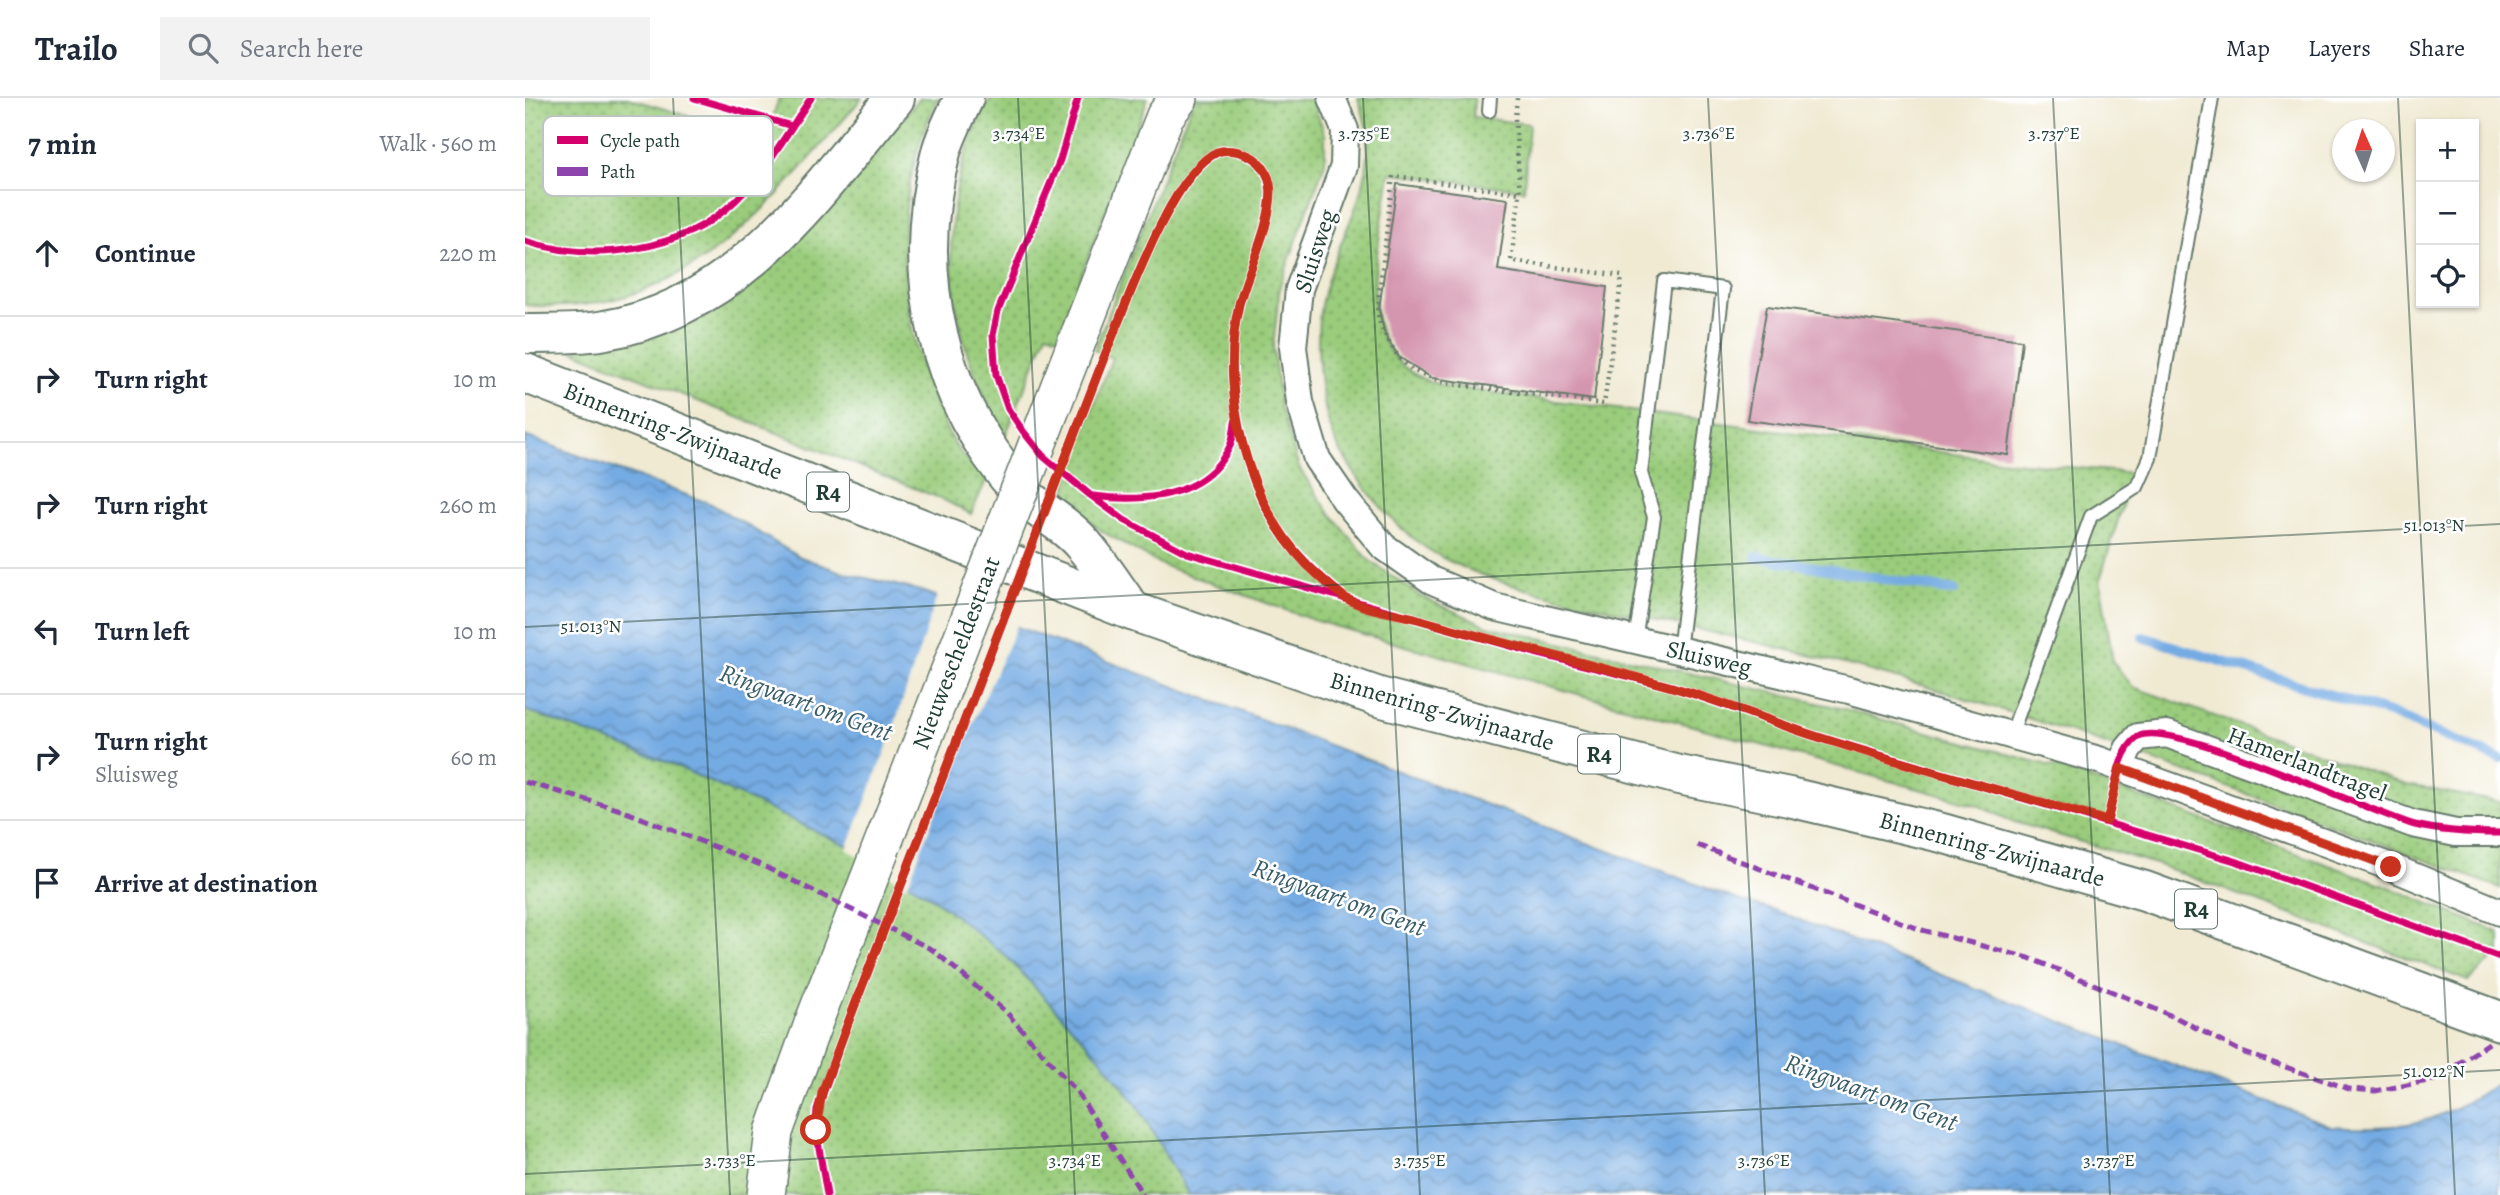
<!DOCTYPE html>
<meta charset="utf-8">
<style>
:root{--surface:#fff;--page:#f2f2f3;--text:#1f2937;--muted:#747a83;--line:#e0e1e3}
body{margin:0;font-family:Alegreya,serif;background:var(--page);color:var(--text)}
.controls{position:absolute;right:21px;top:21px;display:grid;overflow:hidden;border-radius:0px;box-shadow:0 2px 5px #0004}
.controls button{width:63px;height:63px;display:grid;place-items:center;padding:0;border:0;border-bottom:2px solid var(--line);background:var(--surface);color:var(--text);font:35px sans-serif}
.compass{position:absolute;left:1807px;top:21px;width:63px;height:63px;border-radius:50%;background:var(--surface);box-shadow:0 2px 5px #0004;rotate:357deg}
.stop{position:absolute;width:21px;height:21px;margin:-16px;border:5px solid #c8321e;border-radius:50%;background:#fff}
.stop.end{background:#c8321e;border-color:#fff;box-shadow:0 2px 7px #0008}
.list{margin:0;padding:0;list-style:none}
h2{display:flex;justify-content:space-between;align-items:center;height:91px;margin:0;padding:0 28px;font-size:30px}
h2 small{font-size:23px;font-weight:400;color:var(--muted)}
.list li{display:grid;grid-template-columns:46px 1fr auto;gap:21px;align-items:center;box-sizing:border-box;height:126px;padding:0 28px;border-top:2px solid var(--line)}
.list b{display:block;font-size:26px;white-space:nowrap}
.list p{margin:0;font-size:23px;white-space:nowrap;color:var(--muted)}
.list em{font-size:23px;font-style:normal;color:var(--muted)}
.icon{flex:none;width:38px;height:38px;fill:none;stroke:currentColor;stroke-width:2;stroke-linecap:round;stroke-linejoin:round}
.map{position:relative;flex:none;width:1975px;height:1097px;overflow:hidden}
header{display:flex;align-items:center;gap:42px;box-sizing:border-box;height:98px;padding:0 35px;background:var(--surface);border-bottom:2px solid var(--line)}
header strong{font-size:33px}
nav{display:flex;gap:38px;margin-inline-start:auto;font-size:24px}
.search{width:490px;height:63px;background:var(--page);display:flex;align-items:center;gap:18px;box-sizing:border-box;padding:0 24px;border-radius:0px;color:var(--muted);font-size:26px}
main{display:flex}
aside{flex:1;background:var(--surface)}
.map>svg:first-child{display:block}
.grass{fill:url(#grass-dots);stroke:#5c8458;stroke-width:2}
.water{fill:url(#water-waves);stroke:#4a748c;stroke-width:2}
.pier{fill:#f0ead3}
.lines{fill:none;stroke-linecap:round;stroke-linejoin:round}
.stream{stroke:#75abe3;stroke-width:10}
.building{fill:#d495ae}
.lane-casing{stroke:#687a6c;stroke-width:16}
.street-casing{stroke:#687a6c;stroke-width:30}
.secondary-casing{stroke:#687a6c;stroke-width:40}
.highway-casing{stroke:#687a6c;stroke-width:42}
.path{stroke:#687a6c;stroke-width:4.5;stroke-dasharray:2 5;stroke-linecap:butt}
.lane{stroke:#fff;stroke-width:12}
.street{stroke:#fff;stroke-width:26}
.secondary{stroke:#fff;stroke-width:37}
.highway{stroke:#fff;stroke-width:38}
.secondary-bridge-casing{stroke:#687a6c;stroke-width:40;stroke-linecap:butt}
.secondary-bridge{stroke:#fff;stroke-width:37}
.quiet{stroke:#8e44ad;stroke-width:5;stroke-dasharray:10 5;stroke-linecap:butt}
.cycleway-casing{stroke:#fff;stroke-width:11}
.cycleway{stroke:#d6006c;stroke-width:7}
.route{stroke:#c8321e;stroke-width:9}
.ticks{fill:none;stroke:#1f3d34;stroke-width:2;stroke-opacity:0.45}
.labels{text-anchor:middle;stroke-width:5;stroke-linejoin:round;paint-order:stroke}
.shield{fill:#fff;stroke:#627771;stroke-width:2}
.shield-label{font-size:23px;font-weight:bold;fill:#1f3d34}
.street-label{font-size:24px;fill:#1f3d34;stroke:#fff}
.water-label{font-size:26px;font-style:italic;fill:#395e69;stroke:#fff}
.key{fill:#fff;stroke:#bcc5c2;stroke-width:2}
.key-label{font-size:19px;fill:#1f3d34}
.ticks-label{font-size:18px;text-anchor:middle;fill:#1f3d34;stroke:#fff;stroke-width:5;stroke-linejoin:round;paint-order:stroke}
</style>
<header>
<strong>Trailo</strong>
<div class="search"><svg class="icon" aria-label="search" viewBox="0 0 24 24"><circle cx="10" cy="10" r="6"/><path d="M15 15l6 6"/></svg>Search here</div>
<nav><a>Map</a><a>Layers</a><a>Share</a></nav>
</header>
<main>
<aside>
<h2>7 min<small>Walk · 560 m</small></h2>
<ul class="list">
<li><svg class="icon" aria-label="ahead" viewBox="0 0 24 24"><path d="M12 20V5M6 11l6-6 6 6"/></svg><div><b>Continue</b></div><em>220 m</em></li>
<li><svg class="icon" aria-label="right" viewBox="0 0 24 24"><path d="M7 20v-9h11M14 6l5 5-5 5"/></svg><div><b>Turn right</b></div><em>10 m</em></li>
<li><svg class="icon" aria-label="right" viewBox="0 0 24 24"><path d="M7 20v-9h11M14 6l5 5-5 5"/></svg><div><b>Turn right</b></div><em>260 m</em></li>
<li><svg class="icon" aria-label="left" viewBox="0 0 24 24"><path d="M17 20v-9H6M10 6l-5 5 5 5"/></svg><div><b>Turn left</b></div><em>10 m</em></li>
<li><svg class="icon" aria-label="right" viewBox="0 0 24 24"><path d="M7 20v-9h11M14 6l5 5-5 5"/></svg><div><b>Turn right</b><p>Sluisweg</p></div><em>60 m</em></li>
<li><svg class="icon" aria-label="arrive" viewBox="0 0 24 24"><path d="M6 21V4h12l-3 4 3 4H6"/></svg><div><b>Arrive at destination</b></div></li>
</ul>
</aside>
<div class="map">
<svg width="1975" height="1097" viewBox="0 0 1975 1097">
<defs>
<pattern id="grass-dots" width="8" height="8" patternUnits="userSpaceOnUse" patternTransform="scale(1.75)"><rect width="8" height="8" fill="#9acc7c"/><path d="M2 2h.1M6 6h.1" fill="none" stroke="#7da766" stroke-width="1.8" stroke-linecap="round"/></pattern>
<pattern id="water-waves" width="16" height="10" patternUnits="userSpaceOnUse" patternTransform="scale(1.75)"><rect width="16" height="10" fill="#75abe3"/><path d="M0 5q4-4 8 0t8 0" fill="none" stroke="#5f8cb9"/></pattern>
</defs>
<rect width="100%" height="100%" fill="#fff"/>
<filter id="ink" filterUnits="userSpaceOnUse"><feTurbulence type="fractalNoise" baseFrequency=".0143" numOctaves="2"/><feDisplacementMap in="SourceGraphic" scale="14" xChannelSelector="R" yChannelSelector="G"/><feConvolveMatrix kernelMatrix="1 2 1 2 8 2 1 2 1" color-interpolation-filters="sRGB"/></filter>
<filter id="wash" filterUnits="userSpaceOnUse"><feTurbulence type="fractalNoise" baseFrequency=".00686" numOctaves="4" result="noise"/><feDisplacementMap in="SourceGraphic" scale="28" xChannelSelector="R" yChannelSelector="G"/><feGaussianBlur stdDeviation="1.57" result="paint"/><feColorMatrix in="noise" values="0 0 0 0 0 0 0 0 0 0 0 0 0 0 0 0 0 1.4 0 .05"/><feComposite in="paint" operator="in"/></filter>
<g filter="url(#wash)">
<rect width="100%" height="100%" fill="#f0ead3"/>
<g class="grass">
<path d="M0 0H103L240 41 254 0H337C243 109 160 222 0 207Z"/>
<path d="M395 0H413C365 96 370 215 413 311 419 326 425 341 435 354 442 363 454 371 463 378L446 416 419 402 48 253 177 218 223 188 278 137Z"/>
<path d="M466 0H623L533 239 522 235 481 336C417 240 405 101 466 0Z"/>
<path d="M669 0 787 2 800 36V65L755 187 748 249 755 308 774 370 804 414 844 462 897 499 963 528 1319 611 1544 673 1859 787 1975 835V855L1943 883 1634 767 1486 723 1455 708 791 523 637 467 578 434 539 403 547 364 587 260 569 252Z"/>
<path d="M833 0H949L948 19 1004 26 999 92 865 75C855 152 816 262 919 288L1489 364 1607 375 1575 482 1588 564 1608 589 1882 687 1975 704V790C1765 712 1558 631 1342 572 1256 548 1167 531 1080 510 1026 498 974 487 924 463 879 442 841 396 816 354 794 315 787 237 799 194 818 122 863 77 833 0Z"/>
<path d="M0 612 147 666 338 755 412 803 481 858 573 957 612 1007 664 1097H0Z"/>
</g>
<path class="water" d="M0 338 186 406 273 458 316 474 400 494 1221 805 1249 812 1806 1028C1879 1033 1914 1026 1975 983V1097H664L612 1007 573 957 481 858 412 803 338 755 147 666 0 612Z"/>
<path class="pier" d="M413 495 493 525 430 665 382 788 322 751 365 641Z"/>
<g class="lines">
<g class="stream">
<path d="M1231 459 1429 493"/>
<path d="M1618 539 1864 615 1975 661"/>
</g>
</g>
<g id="blocks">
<g class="building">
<path d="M872 86 983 101 973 172 1082 189 1069 302 907 280 874 259 860 237 854 211Z"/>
<path d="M1242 208 1497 242 1483 357 1222 322Z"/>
</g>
</g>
</g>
<g filter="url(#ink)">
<use href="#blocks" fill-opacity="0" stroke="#687a6c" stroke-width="2"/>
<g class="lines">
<defs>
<g id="lane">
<path d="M964 13 965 0"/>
<path d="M1110 543 1129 419 1116 375 1139 183 1198 191 1154 553"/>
<path d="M1486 637 1566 418 1612 389 1625 360 1687 0"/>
</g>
<g id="street">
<path d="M807 0 820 32 819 68 774 191 768 249 775 304 792 361 820 402 858 448 906 482 969 509 1324 592 1574 662 1866 769 1975 814"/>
<path d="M1595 670 1603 651 1613 639 1642 636 1888 726 1931 735H1975"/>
</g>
<g id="secondary">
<path d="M551 246 640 18 654 0"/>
<path d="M241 1097 249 1034 288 926"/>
</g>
<g id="highway">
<path d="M439 0C431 17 421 36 416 54 384 175 412 299 495 393 512 413 539 424 556 444 575 465 590 490 607 513"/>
<path d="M0 236C26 235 55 237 80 232 213 210 290 96 370 0"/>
<path d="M0 275 607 513 854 599 1154 677 1264 699 1417 735 1620 793 1975 923"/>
</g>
</defs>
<use href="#lane" class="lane-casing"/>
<use href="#street" class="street-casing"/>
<use href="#secondary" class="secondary-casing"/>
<use href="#highway" class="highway-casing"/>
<path class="path" d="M992 0 990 20 995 95 986 163 1097 178 1079 306 919 285 887 272 874 260 856 230 852 213 868 78 995 95"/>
<use href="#lane" class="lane"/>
<use href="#street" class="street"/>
<use href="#secondary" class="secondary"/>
<use href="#highway" class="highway"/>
<defs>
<path id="secondary-bridge" d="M288 926 551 246"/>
</defs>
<use href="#secondary-bridge" class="secondary-bridge-casing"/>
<use href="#secondary-bridge" class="secondary-bridge"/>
<g class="quiet">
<path d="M0 684 96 712 236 767 408 852 482 915 552 994 618 1097"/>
<path d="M1172 747 1397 832 1504 860 1652 920 1717 954 1824 991 1850 993 1909 982 1967 943"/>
</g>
<defs>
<g id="cycleway">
<path d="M169 0 267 28"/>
<path d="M553 0 535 62 473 213 468 237 471 277 483 311 498 333 518 358 565 397 599 422 662 455 1010 555 1148 589 1287 637 1710 763 1975 859"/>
<path d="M0 143C68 165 157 154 210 103 240 74 262 35 286 0"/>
<path d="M568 398C617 404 678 401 704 350 708 343 709 332 710 324"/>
<path d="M1582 723C1591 698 1589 657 1613 639 1642 618 1846 715 1890 727 1919 734 1946 735 1975 735"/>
<path d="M302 1097 291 1032 292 1012 318 938 580 257C601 208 645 78 691 55 700 50 713 53 722 57 736 63 743 74 745 89 749 122 722 173 714 207 697 277 715 376 757 436 773 459 794 478 816 496"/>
</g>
</defs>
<use href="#cycleway" class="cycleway-casing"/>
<use href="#cycleway" class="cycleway"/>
</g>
</g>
<g class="lines" filter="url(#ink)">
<path class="route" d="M291 1032 297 994 318 938 580 257C600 211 647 73 692 54 698 52 708 52 715 54 734 59 745 74 746 93 746 128 723 172 714 206 694 293 720 403 783 468 794 478 806 490 819 499 838 512 871 515 893 521 978 546 1065 565 1150 590 1197 603 1243 623 1290 638 1386 670 1485 694 1582 723L1595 670 1866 769"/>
</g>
<path class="ticks" d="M148 0 205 1097M493 0 550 1097M838 0 895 1097M1183 0 1240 1097M1528 0 1585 1097M1873 0 1930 1097M0 529 1975 426M0 1076 1975 972"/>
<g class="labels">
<g class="shield">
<rect x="282" y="374.5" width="42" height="39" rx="5"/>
<rect x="1053" y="636.5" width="42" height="39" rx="5"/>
<rect x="1650" y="791.5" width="42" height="39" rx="5"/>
</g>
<g class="shield-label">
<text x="303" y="402">R4</text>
<text x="1074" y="664">R4</text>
<text x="1671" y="819">R4</text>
</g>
<g class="street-label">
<text transform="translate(790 153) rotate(-72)" y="8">Sluisweg</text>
<text transform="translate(148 333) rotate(21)" y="8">Binnenring-Zwijnaarde</text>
<text transform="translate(431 555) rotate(-69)" y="8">Nieuwescheldestraat</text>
<text transform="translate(1184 560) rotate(13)" y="8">Sluisweg</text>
<text transform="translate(917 613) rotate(16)" y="8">Binnenring-Zwijnaarde</text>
<text transform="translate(1782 666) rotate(21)" y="8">Hamerlandtragel</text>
<text transform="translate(1467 751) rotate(15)" y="8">Binnenring-Zwijnaarde</text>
</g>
<g class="water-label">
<text transform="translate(281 604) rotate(20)" y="9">Ringvaart om Gent</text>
<text transform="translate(814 799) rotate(20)" y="9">Ringvaart om Gent</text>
<text transform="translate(1346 994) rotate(20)" y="9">Ringvaart om Gent</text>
</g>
</g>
<rect x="18" y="18" width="230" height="80" rx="10" class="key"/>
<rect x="32" y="38" width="31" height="8" fill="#d6006c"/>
<rect x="32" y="69" width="31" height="9" fill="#8e44ad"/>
<g class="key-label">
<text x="75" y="49">Cycle path</text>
<text x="75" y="80">Path</text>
</g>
<g class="ticks-label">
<text x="494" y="41">3.734°E</text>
<text x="839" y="41">3.735°E</text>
<text x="1184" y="41">3.736°E</text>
<text x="1529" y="41">3.737°E</text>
<text x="1909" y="433">51.013°N</text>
<text x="66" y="534">51.013°N</text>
<text x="1909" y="979">51.012°N</text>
<text x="205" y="1068">3.733°E</text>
<text x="550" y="1068">3.734°E</text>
<text x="895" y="1068">3.735°E</text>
<text x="1239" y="1068">3.736°E</text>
<text x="1584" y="1068">3.737°E</text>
</g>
</svg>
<div class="controls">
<button>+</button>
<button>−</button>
<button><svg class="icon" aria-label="locate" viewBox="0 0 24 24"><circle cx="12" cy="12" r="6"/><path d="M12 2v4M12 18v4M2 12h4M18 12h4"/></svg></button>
</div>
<svg class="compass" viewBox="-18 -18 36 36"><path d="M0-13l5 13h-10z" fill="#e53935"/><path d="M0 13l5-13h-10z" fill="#747a83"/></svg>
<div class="stop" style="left:291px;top:1032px"></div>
<div class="stop end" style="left:1866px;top:769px"></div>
</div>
</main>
